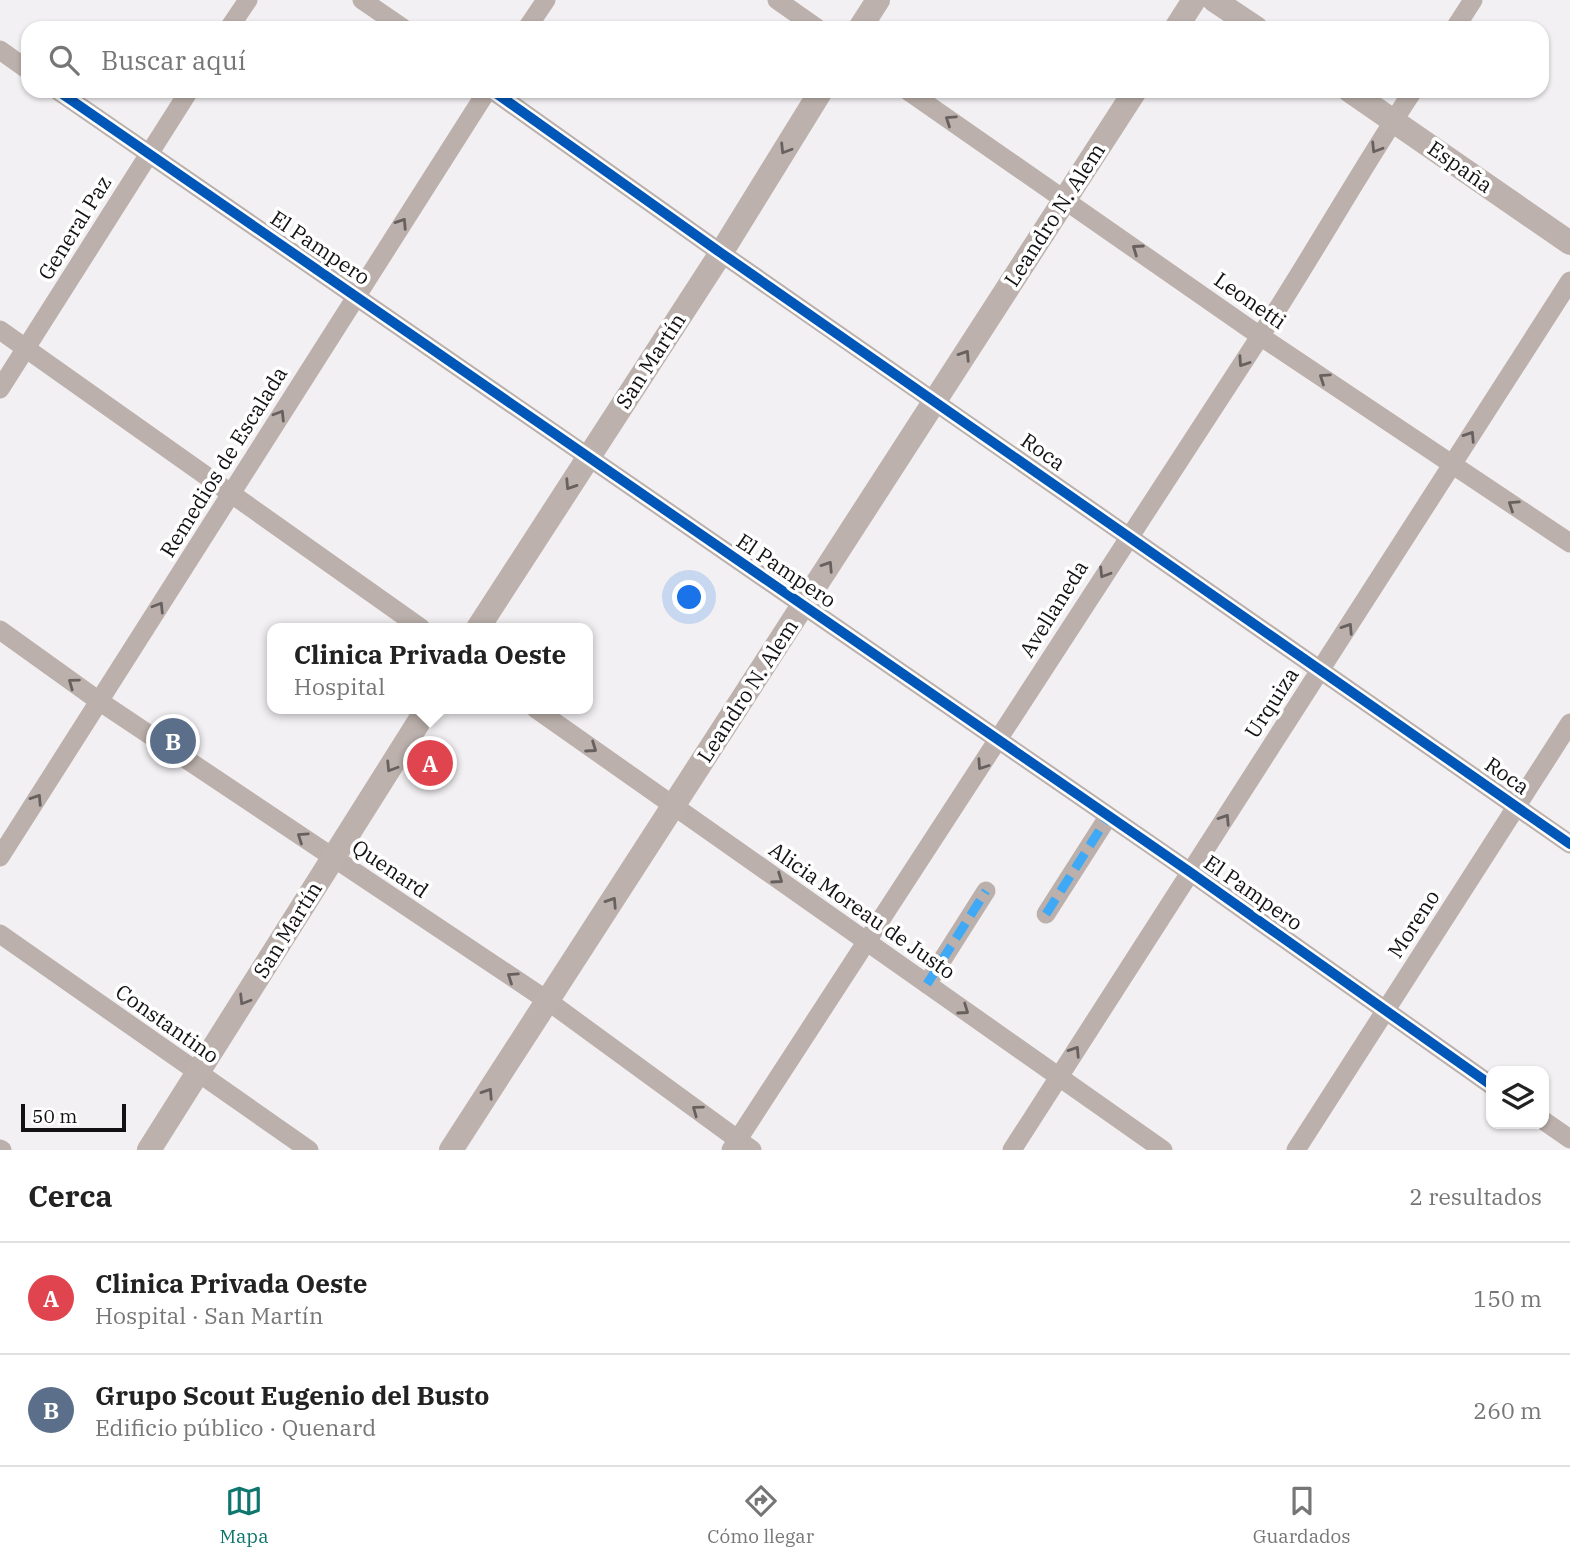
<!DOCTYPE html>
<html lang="es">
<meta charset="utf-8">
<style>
:root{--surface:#fff;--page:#f2f2f2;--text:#222;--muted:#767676;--line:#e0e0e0;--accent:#0f766e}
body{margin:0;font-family:"IBM Plex Serif",serif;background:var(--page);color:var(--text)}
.controls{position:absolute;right:21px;bottom:21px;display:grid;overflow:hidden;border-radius:14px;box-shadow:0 2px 5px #0004}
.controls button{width:63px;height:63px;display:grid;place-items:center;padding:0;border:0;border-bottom:2px solid var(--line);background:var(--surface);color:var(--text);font:35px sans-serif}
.scale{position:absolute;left:21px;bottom:18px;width:105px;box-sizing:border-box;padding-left:7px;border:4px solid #131113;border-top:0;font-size:19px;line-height:24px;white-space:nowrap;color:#131113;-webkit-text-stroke:5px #fff;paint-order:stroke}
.you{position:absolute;left:690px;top:598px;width:24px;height:24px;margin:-18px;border:5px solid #fff;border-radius:50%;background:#1a73e8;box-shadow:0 0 0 10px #1a73e833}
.badge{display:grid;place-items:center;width:46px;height:46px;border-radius:50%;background:var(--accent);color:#fff;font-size:23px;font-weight:700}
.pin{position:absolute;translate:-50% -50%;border:4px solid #fff;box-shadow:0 2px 7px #0006}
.popup{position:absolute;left:267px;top:623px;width:326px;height:91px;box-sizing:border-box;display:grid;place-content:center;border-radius:14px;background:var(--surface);filter:drop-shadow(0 2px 5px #0005);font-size:23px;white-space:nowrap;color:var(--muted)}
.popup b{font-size:26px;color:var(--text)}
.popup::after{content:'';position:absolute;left:50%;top:100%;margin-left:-14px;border:14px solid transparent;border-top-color:var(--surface)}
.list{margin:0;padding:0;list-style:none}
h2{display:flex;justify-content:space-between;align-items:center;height:91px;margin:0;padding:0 28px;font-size:30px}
h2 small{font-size:23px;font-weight:400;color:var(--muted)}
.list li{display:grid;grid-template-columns:46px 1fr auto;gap:21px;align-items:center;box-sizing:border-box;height:112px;padding:0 28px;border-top:2px solid var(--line)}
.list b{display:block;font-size:26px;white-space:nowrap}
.list p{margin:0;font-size:23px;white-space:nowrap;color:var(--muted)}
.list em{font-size:23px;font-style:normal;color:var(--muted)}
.icon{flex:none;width:38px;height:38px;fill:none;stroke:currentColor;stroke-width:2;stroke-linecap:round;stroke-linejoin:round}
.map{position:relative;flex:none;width:1570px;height:1150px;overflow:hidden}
.search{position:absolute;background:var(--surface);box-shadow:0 2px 5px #0004;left:21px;right:21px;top:21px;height:77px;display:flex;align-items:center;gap:18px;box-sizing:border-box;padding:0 24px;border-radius:21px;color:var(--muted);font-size:26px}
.sheet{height:315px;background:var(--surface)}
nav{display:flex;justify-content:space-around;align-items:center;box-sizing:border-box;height:98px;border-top:2px solid var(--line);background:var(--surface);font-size:19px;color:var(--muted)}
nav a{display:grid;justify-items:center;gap:4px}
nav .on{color:var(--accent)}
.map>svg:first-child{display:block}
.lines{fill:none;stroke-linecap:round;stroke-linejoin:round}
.minor{stroke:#bbb0ab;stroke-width:19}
.major{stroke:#bcb1ac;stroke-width:24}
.quiet{stroke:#3fa9f5;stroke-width:9;stroke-dasharray:18 9;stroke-linecap:butt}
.cycleway-casing{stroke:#fff;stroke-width:15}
.cycleway{stroke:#0057b8;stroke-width:10}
.oneway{stroke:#67605f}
.oneway2{stroke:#686160}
.labels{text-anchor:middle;stroke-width:7;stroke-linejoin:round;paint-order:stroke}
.street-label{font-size:21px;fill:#131113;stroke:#fff}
</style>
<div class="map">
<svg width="1570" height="1150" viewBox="0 0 1570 1150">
<rect width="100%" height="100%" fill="#f2f0f2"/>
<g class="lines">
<g class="minor">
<path d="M362 0 403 28"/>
<path d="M777 0 817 28"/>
<path d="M229 28 248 0"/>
<path d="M527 28 546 0"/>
<path d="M1455 28 1473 0"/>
<path d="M0 50 28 70"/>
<path d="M58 91 1190 872 1491 1085"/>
<path d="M493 91 721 253 1570 844"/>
<path d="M908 91 1260 336 1570 543"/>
<path d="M0 330 421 628"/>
<path d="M0 389 189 91"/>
<path d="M0 630 99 701 548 1001 752 1150"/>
<path d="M536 709 1163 1150"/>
<path d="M0 857 487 91"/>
<path d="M1046 914 1108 817"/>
<path d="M0 934 309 1150"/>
<path d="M927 984 986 891"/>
<path d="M1544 1121 1570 1139"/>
<path d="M0 1149 2 1150"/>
<path d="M731 1150C905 878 1082 608 1259 338 1312 257 1359 172 1413 91"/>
<path d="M1012 1150 1570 281"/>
<path d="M1296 1150 1570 723"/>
</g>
<g class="major">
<path d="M1214 0 1256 28"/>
<path d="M860 28 878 0"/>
<path d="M1176 28 1194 0"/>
<path d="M1350 91 1570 243"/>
<path d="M478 628 721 253 821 91"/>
<path d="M149 1150 427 709"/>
<path d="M451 1150 1135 91"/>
</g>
<g class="quiet">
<path d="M1046 914 1108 817"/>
<path d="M927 984 986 891"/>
</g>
<defs>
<g id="cycleway">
<path d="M58 91 1190 872 1491 1085"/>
<path d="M493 91 721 253 1570 844"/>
</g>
</defs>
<use href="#cycleway" class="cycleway-casing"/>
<use href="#cycleway" class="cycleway"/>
</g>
<defs><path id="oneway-chevron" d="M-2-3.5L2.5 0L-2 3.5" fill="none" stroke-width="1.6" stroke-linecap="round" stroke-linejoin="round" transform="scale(1.75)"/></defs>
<g class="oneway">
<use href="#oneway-chevron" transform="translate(950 120) rotate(-146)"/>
<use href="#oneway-chevron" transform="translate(1376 148) rotate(122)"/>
<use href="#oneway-chevron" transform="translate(402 223) rotate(-57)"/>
<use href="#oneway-chevron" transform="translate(1137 249) rotate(-145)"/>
<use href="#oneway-chevron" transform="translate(1243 362) rotate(124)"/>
<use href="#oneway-chevron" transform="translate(1324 378) rotate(-146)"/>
<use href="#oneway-chevron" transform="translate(280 415) rotate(-58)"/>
<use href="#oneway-chevron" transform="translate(1470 436) rotate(-57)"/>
<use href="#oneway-chevron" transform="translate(1513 505) rotate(-146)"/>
<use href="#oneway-chevron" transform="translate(1104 573) rotate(122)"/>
<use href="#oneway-chevron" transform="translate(159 607) rotate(-58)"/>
<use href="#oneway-chevron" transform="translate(1348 628) rotate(-57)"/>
<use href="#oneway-chevron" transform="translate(73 683) rotate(-144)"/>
<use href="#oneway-chevron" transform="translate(592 748) rotate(35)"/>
<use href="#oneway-chevron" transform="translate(982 765) rotate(124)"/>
<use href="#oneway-chevron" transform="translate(37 799) rotate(-57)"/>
<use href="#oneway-chevron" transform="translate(1225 819) rotate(-57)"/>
<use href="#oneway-chevron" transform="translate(302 837) rotate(-146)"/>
<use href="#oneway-chevron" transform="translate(778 879) rotate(35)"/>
<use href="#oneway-chevron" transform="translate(512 977) rotate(-146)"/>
<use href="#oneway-chevron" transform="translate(964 1010) rotate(35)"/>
<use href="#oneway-chevron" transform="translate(1075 1051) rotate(-57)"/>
<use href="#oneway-chevron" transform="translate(697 1110) rotate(-144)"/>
</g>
<g class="oneway2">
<use href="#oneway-chevron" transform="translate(785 149) rotate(122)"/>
<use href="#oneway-chevron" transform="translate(965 355) rotate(-57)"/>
<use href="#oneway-chevron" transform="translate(570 485) rotate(123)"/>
<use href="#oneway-chevron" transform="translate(828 566) rotate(-57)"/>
<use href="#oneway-chevron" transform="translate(391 767) rotate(122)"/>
<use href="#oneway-chevron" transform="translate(612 902) rotate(-57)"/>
<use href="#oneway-chevron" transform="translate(244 1000) rotate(122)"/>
<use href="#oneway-chevron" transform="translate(488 1093) rotate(-57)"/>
</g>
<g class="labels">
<g class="street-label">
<text transform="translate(1460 167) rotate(35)" y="7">España</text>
<text transform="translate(1055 215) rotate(-57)" y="7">Leandro N. Alem</text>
<text transform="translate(75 228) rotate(-58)" y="7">General Paz</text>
<text transform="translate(320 248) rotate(34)" y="7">El Pampero</text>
<text transform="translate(1250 301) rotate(35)" y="7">Leonetti</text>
<text transform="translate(651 361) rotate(-57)" y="7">San Martín</text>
<text transform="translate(1043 452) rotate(35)" y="7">Roca</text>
<text transform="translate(224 462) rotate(-58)" y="7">Remedios de Escalada</text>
<text transform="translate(786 571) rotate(34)" y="7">El Pampero</text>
<text transform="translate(1054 609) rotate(-58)" y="7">Avellaneda</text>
<text transform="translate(748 691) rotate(-57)" y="7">Leandro N. Alem</text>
<text transform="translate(1272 703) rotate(-57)" y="7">Urquiza</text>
<text transform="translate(1507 776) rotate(35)" y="7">Roca</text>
<text transform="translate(390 869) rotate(34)" y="7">Quenard</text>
<text transform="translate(1253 893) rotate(35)" y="7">El Pampero</text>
<text transform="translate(862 911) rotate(35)" y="7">Alicia Moreau de Justo</text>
<text transform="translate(1414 924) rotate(-57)" y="7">Moreno</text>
<text transform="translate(288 930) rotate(-58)" y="7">San Martín</text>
<text transform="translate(167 1024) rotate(35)" y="7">Constantino</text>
</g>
</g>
</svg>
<div class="controls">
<button><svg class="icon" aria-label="layers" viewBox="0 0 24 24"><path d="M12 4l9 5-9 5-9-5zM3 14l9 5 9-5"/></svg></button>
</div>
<div class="scale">50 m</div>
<div class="you"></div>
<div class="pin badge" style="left:430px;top:763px;background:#e0444e">A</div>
<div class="popup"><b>Clinica Privada Oeste</b>Hospital</div>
<div class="pin badge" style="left:173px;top:741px;background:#5c6f8a">B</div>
<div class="search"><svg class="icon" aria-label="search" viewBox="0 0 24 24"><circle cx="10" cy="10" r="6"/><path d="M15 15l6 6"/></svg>Buscar aquí</div>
</div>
<section class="sheet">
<h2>Cerca<small>2 resultados</small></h2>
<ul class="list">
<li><span class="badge" style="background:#e0444e">A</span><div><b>Clinica Privada Oeste</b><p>Hospital · San Martín</p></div><em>150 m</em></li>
<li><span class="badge" style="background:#5c6f8a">B</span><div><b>Grupo Scout Eugenio del Busto</b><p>Edificio público · Quenard</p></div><em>260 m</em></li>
</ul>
</section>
<nav>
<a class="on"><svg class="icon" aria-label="map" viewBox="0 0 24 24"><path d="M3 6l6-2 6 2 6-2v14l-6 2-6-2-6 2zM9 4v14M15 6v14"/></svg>Mapa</a>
<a><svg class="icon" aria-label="directions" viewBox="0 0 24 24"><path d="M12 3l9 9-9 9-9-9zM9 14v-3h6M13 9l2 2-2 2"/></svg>Cómo llegar</a>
<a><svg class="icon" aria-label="saved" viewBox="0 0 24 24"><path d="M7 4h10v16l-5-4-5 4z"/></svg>Guardados</a>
</nav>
